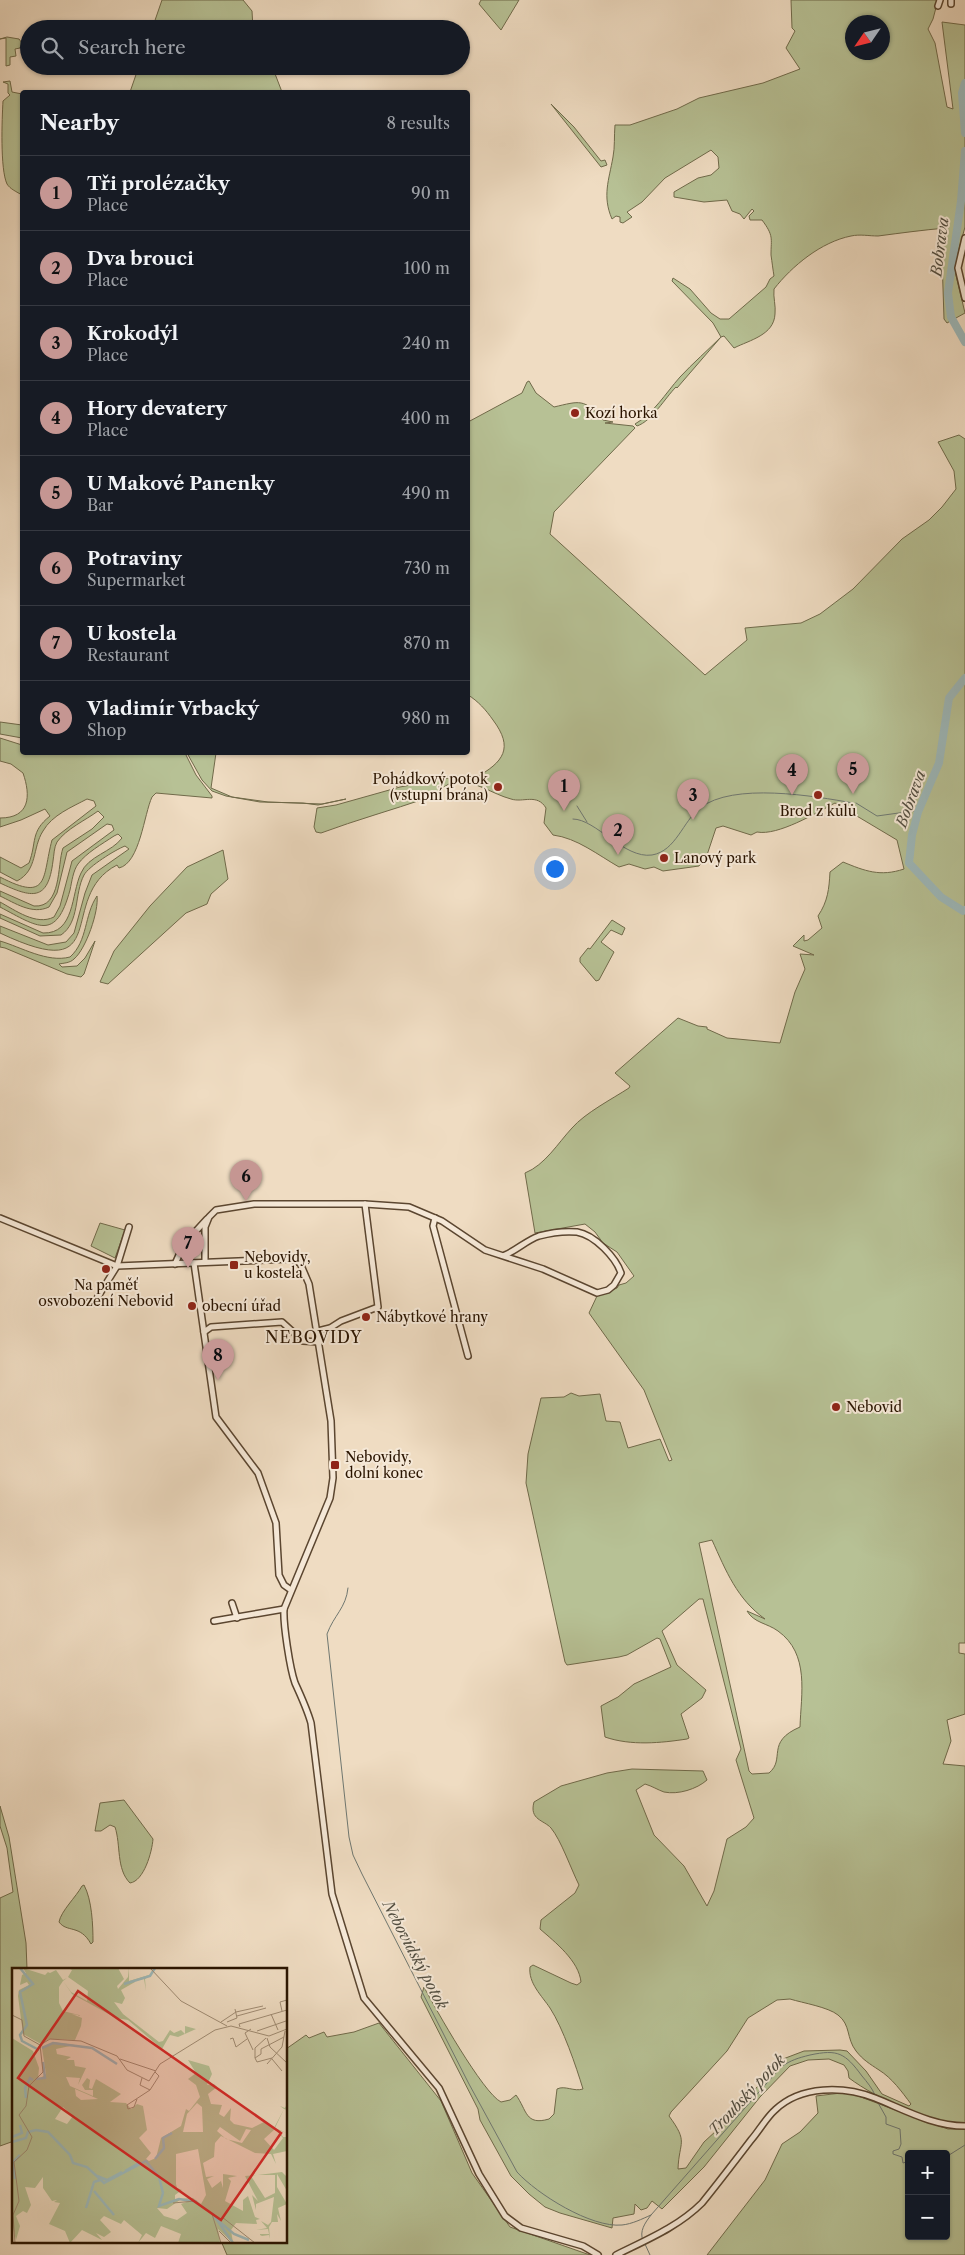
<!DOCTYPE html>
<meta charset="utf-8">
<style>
:root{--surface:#171b24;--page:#242831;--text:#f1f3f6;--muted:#9ea1a6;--line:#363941;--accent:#c59692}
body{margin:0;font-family:"Libre Caslon Text",serif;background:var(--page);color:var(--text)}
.controls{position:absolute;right:15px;bottom:15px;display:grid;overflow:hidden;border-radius:5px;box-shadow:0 1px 4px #0004}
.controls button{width:45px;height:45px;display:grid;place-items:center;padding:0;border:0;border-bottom:1px solid var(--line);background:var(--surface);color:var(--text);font:25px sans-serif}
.compass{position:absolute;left:845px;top:15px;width:45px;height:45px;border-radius:50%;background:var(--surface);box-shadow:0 1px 4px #0004;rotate:235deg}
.you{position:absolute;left:554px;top:868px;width:18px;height:18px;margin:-12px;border:4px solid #fff;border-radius:50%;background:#1a73e8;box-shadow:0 0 0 8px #1a73e833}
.badge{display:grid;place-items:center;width:32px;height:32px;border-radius:50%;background:var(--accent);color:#111;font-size:16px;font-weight:700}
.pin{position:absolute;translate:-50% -41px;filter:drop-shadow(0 1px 2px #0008)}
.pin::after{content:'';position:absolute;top:26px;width:18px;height:15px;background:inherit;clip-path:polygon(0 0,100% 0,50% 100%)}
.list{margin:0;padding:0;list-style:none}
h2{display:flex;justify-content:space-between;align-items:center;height:65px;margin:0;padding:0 20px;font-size:21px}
h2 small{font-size:16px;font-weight:400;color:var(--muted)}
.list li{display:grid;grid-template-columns:32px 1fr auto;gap:15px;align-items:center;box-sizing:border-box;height:75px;padding:0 20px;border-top:1px solid var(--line)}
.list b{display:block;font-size:19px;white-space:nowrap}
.list p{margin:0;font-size:16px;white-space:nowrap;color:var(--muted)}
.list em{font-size:16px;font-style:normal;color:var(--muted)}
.icon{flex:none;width:28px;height:28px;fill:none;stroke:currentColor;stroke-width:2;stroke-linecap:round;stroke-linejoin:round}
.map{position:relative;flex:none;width:965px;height:2255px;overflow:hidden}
.search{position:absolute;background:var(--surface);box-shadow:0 1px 4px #0004;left:20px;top:20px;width:450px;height:55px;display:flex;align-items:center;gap:12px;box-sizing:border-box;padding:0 18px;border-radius:28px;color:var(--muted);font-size:19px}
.panel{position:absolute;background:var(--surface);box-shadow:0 1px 4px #0004;left:20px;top:90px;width:450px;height:665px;border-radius:5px}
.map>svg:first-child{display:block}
.green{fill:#b7c195;stroke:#706a4a;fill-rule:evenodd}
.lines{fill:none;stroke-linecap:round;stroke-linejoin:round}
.stream{stroke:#6f7770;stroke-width:1}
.river{stroke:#9db9bb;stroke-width:8}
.minor-casing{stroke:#5b4630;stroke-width:8}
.minor{stroke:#f5e8d7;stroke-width:5}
.poi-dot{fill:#8f2418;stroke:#f5e8d7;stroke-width:2}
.labels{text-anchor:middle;stroke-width:4;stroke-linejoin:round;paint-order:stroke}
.poi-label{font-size:14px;fill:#2a1400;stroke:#f5e8d7;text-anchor:start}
.water-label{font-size:15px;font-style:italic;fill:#524e41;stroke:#f5e8d7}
.quarter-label{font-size:16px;letter-spacing:1px;fill:#2a1400;stroke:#f5e8d7}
.inset-river{fill:none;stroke:#9db9bb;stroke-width:2.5}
.inset-road{fill:none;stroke:#a08c74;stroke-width:1}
.view{fill:#d62828;fill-opacity:0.15;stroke:#d62828;stroke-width:2.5}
.inset-edge{fill:none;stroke:#2a1400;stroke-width:2.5}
</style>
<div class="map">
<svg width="965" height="2255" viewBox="0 0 965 2255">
<rect width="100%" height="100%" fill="#efdcc2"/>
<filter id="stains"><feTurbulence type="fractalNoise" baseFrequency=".004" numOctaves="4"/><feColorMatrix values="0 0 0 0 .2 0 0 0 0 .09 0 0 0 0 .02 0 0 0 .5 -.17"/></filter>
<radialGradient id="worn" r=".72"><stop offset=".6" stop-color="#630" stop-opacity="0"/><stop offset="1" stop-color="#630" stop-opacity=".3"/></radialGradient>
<g class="green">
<path d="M162 0H243L252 11 253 29H152Z"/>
<path d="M481 0H519L501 30 479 4Z"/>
<path d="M791 0H938L933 19 928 29 935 43 947 107 953 109 942 22 965 25V227L954 267 965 313 947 323 944 319 942 258 946 228C923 230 901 233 878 236 869 236 860 234 851 236 821 242 792 266 774 289 773 297 776 306 775 314 774 335 750 340 734 348L724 336 721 337 677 388 676 387C665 398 652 421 637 426L635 424C654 413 665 394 680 377 693 363 708 350 721 337L713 323 672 281 673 278 690 289 711 313 720 319H729L766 287 770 279 774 276C773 270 772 262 771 255 771 238 774 236 762 220H750L749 216 754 211 752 209 744 219 740 214 732 211 727 200 704 202 674 197V192L698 178 711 175 719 168 718 157 711 150 665 178 642 202 627 212 632 217 623 223 620 222V217L616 216 612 219C602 196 609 180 613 157 615 147 614 136 615 125H630L677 109 699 98 763 83 800 69 786 48 795 31 792 28ZM852 22H882V52H852Z"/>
<path d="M7 37 19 39 22 43 20 48 15 49 16 56 10 57V65L6 66V38L0 39Z"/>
<path d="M139 66H272L282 92H130Z"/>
<path d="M10 81 12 92 22 94V195C17 192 10 189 7 184 0 169 2 119 3 101L10 95 8 93V84L3 82Z"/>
<path d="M551 104 574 127 601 161 605 160 607 165 601 167Z"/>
<path d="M529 381 536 393 554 407C580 401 584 398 603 420L613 422 605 423 633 426 635 428 554 512 550 534 705 675 747 640 745 628 801 623 820 614 853 589 902 539 929 520 942 507 956 489 954 471 938 442 959 435 965 439V1643H959V1653L965 1654V1714L947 1720 951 1741 943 1764 965 1766V2124C930 2123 877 2099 849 2078L848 2071 844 2065 829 2059 808 2060 790 2066 760 2097 704 2167 662 2209 652 2201 647 2208 641 2210 635 2204 634 2214 613 2218 612 2228 560 2213 545 2207 529 2194 511 2176 480 2120 478 2109 421 1997 424 1987C435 2008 483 2093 501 2102L510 2100 516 2095C527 2110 525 2126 549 2119L554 2114 557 2089C565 2085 574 2092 583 2089 576 2066 563 2028 550 2008 542 1996 528 1983 530 1967L533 1965 571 1983 577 1985 581 1982C579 1961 555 1942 540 1929L541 1920 575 1893 579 1885C571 1869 561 1840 551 1828 544 1820 529 1820 534 1802L561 1786 607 1773 632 1769 703 1771 707 1780C697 1789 678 1795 664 1792 658 1790 652 1786 645 1784L636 1790 654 1835 684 1866 707 1906 714 1891 727 1839 746 1827 754 1818 736 1760 741 1749 703 1599H699L662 1631 677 1665 706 1690 702 1698 681 1714 689 1738 687 1739C661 1743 631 1746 605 1737L601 1706 618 1697 634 1684 671 1667 660 1639 657 1638 627 1655 619 1657 567 1665 565 1662 526 1483 528 1454 541 1398 564 1397 571 1393 579 1396 600 1394 606 1421 620 1422 628 1448 660 1439 669 1461 672 1460 644 1390 589 1313 597 1296 617 1288 619 1285 626 1283 634 1276 617 1252 603 1243 595 1232 585 1224 535 1233 525 1173C545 1165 558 1143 572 1128 585 1113 612 1099 629 1088L630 1086 615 1073 678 1018 698 1026 707 1027V1029L727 1038 780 1043 795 992 805 969 800 954 814 955 793 946 804 935V941L808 940 822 928 818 916C828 901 829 889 830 872L843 862C865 871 880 877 904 869L897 840 835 803C816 813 778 836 757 832L751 835 723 826 716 828 707 855 699 866 663 871 654 867 645 869 629 864 619 867C598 855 577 838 553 835L544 823 546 808C537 793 523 803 511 799 492 794 477 781 456 782 445 783 437 794 427 798 392 810 356 820 321 833L316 832 314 827 317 808 336 805 400 787 449 778 463 779 482 786C470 766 416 782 396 786L448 776 475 778C504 762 514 748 493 720 486 710 478 701 468 695V422L522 393 527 382ZM712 1540C726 1571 737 1599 765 1619L747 1611C754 1623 767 1623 778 1631 810 1654 801 1694 800 1727 765 1742 786 1759 769 1773L752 1774 749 1771 699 1543ZM790 1999C803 2003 828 2007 838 2015 851 2025 846 2038 856 2051 863 2060 870 2064 879 2070 892 2078 902 2092 911 2104L909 2106 882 2094 866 2071 847 2051 840 2050 804 2051 783 2059 778 2063 730 2118 704 2142 686 2168 678 2169C679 2141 689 2143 669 2116L671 2112 727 2051 748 2018 777 2000Z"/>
<path d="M0 722 22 725V738L0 734Z"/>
<path d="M0 738 22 745V752L185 753 196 775 212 796V798L156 793 152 797C144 814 140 863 119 868L117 865C55 897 116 988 0 933V926L48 945 66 942 74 933 85 893 92 875 129 849 125 846C115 850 89 866 84 875 74 894 80 922 61 935L40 936 0 918V914L43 933C75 934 71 894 81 873 88 856 112 852 122 838L118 834 114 836C102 844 86 853 78 864 73 871 72 881 70 890 56 942 38 927 0 907V902C15 910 36 926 54 917L60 906 72 861 114 830 112 825 107 824 67 852 57 893 49 907C32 915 15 903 0 896V891L34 906C62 908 57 865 63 848L92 829 104 817 98 811C86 820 66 829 57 842 54 847 54 855 53 861 48 902 32 898 0 883V877C50 903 42 877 52 840L96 806 94 801 87 799C72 807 52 815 43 831 32 848 38 870 17 881L0 872V857L21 868 29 863C37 842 30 832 50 816L45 809 21 820 0 827V818C30 818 31 796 23 773L11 764 0 761Z"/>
<path d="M187 753H216L211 788 232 797 268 802 322 804 346 799 318 805 303 803 260 802 226 796 212 791 202 780Z"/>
<path d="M223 850 228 879 211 894 207 904 186 913 175 923 108 984 100 982 114 951 150 906 187 867Z"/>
<path d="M97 896C99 911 86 949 74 959 70 963 64 963 59 964L62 967 77 966 85 958 95 941 84 974 81 977 67 974 5 948 0 947V941C21 947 47 963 70 957 88 941 84 915 97 896Z"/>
<path d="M612 920 625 928 622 935 611 930 601 942 614 952 599 980 596 981 580 962V958L588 948 590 949Z"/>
<path d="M100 1223 125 1230 115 1258 91 1246Z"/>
<path d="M124 1800 153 1839C152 1852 144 1881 130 1883 116 1869 121 1845 115 1827L110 1825 101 1831H95L100 1803Z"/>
<path d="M0 1806 9 1837 26 1943 27 1969H14V2141L0 2146V1898L13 1892 7 1848 0 1826Z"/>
<path d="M84 1885C92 1900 93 1925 93 1942L91 1944C80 1924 67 1933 59 1922 61 1911 76 1897 82 1886Z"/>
<path d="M379 2023 441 2101 472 2173 510 2227 590 2255H227L221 2241H286V2049L306 2035 309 2038 324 2032 327 2037 354 2032Z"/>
<path d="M841 2093 853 2094 930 2123 948 2129H965V2255H707L765 2180 782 2144 800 2132 818 2113 816 2096ZM909 2154H946V2236H909Z"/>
</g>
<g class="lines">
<g class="stream">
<path d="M856 803 877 816 913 811 918 812"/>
<path d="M577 806 587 822"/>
<path d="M573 819C596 819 624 859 652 855 676 851 683 821 700 808 733 782 814 796 853 803"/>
<path d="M348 1588C346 1608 334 1615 327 1634L349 1837 353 1855 362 1874 469 2084 517 2172C537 2194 591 2228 622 2225 632 2224 642 2219 651 2215"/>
<path d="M877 2101 886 2117V2124L900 2129 901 2144 899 2149 893 2151V2154L902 2157 903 2163 909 2161"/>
<path d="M946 2157 965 2145"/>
<path d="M643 2241C639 2231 645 2223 651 2215L781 2067C791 2060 798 2058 810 2055 838 2049 845 2053 862 2076 867 2082 872 2088 875 2095"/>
<path d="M645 2244 650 2255"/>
</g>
<g class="river">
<path d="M965 83 962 93 965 133"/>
<path d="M965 151 961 201 948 293 951 317 965 342"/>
<path d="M965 678 949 698 939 763 918 812 912 835 909 863 941 897 963 911 965 910"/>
</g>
<defs>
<g id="minor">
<path d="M951 4V0"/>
<path d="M938 6 940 0"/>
<path d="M965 238 958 268 965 298"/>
<path d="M0 1218 117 1266 290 1259 300 1263 309 1284 331 1421 333 1478 330 1498 284 1609C283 1624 290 1669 295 1683 301 1696 307 1709 311 1723L332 1894 364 1998 439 2088 479 2174 505 2216 521 2228 583 2246 598 2255"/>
<path d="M435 1218 433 1226 468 1356"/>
<path d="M205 1262V1227L209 1217 216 1210 254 1204H365L409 1207 442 1221 485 1250 543 1269 597 1293 608 1290 614 1285 621 1273C616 1258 595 1235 577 1232 566 1231 550 1233 539 1236 527 1240 517 1250 505 1255"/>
<path d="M194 1263 216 1417 258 1473 276 1523 279 1575 284 1585 291 1590"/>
<path d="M175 1264 184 1244 207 1219"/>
<path d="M94 1303 117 1266 129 1227"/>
<path d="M318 1331 330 1328 341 1321 378 1307 365 1204"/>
<path d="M204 1332 211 1327 282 1322 303 1341 319 1342"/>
<path d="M232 1603 237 1618"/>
<path d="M214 1621 284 1609"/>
<path d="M616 2255C646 2240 678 2227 702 2203 719 2182 735 2161 751 2140 759 2131 766 2118 775 2110 801 2085 844 2086 875 2098 905 2110 933 2126 965 2126"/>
</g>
</defs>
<use href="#minor" class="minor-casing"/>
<use href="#minor" class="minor"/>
</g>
<g class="poi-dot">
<circle cx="575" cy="413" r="5"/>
<circle cx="498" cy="787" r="5"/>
<circle cx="818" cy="795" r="5"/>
<circle cx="664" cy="858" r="5"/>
<rect x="229" y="1260" width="10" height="10" rx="2.5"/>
<circle cx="106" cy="1269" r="5"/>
<circle cx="192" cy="1306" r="5"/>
<circle cx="366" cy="1317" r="5"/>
<circle cx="836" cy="1407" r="5"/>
<rect x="330" y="1460" width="10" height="10" rx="2.5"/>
</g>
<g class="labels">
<g class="poi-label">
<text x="585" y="418">Kozí horka</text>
<text x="488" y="784" text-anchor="end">Pohádkový potok<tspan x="488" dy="16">(vstupní brána)</tspan></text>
<text x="818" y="816" text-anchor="middle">Brod z kůlů</text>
<text x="674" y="863">Lanový park</text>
<text x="244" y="1262">Nebovidy,<tspan x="244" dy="16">u kostela</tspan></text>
<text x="106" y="1290" text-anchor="middle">Na paměť<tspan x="106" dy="16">osvobození Nebovid</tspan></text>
<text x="202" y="1311">obecní úřad</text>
<text x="376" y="1322">Nábytkové hrany</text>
<text x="846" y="1412">Nebovid</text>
<text x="345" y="1462">Nebovidy,<tspan x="345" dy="16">dolní konec</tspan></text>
</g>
<g class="water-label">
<text transform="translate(940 247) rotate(-83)" y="5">Bobrava</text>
<text transform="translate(911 799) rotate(-70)" y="5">Bobrava</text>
<text transform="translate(415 1955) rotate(62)" y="5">Nebovidský potok</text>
<text transform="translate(747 2095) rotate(-47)" y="5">Troubský potok</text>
</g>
<g class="quarter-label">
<text x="314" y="1343">NEBOVIDY</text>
</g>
</g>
<g transform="translate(12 1968)">
<rect width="275" height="275" fill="#efdcc2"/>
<path d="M11 0 33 7 36 4 27 0 38 5 44 2 51 12 55 10 51 13 59 24 75 33 76 23 56 9 60 2 56 0H106L112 11 105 18 106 21 116 9 117 0V13L140 6 133 11 134 23 132 11 120 13 123 14 109 22 113 30 110 36 102 34 111 46 147 74 151 73 158 62 162 65 169 62 173 66V58L184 61 166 69 158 67 150 81 116 52 104 50 60 26 51 13 47 19V35L51 43 71 48 60 46 70 50 69 58 63 72 37 71 29 76 11 66 6 28 7 22 17 17 15 14 8 17 10 7 14 5ZM0 70 21 83 27 100 26 112 34 106 30 80 41 74 63 77 44 81 45 86 59 89 54 92H62L63 98 74 100 66 117 68 110 54 109 58 118 81 128V122H73L70 117 75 110 78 112 77 120 80 121 84 111 109 126 98 134 114 135 119 141 125 136 131 138 135 162 127 170 139 185 134 191 137 193 144 190 149 170 169 158 174 141 177 143 188 129 184 117 176 111 184 105 176 92 197 98 200 106 195 117 202 116 205 119 196 126 199 136 210 137 207 146 212 149 219 140 218 152 222 156 240 160 252 154 262 160 272 141 268 138 273 140 275 136V142L272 141 263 160 275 165 266 162 271 169H275V183L261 186 264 196 259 186 243 185 209 168 203 175 202 189 191 195 194 209 202 208 195 211 200 220 209 213 211 220V206L225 208 216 210 219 213 213 233 231 243V232L236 228 243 249 248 251 244 252 245 256 224 255 219 262 221 275 206 261 208 275H166L169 266 149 258 143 270 134 265 126 275 130 267 112 252 109 256 92 248 88 252 99 264 92 269 84 265 90 272 70 262 58 275 53 263 37 256 48 235 42 234 45 232 40 233 31 220V209L23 220 13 219 19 237 15 245 11 243 4 248 8 258 4 272 0 255ZM63 121 86 131 69 132 64 128ZM185 135 190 139 191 164H171L175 146ZM51 139 61 148 55 156 43 151ZM208 159 228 173 234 161 239 162 230 175 214 171 205 163ZM263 161 271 170 262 182 252 171ZM186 181 194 227 189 236 181 230 163 231V227L170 222 165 220 164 216V186ZM180 231V232L169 236 175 245 165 252 152 248 145 240 155 241 168 232ZM270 204 275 209V223L265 206V219L275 236 266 240 269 253 265 246 266 254H260L257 259 258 271 257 267 250 268 248 267V266H257L256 261 244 262 255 260 249 253 256 257 259 254 262 229 244 236V242L240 227 246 233 233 208 244 207 239 208 253 230 263 225V207H246Z" fill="#b7c195" fill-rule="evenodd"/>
<path class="inset-river" d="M8 0 21 16 8 24 15 57 8 67 10 73 27 82M112 16 138 8 143 0M30 80 41 75 80 80 105 96M24 111 33 110 31 94M14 130 13 120 18 110 21 112M0 169 10 165 8 157M0 174 14 170 16 164 24 162 36 164 58 187 61 195 75 199 92 215 134 193 147 209 151 225 147 238 167 231 185 234M143 191 152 180 151 170 160 165M113 203 127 195M85 208 95 212 110 204M3 211 1 194 8 187M82 223 102 247M74 240 82 214 88 212M200 245 221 275M203 250 222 266 237 272"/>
<path class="inset-road" d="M138 0 169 33 215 58M270 43 268 34 275 32M259 46 266 62M0 47 10 52 12 68 28 77M225 48 254 40M209 54 224 44 251 38M215 54 225 50 223 41M228 59 227 56 275 42M239 61 233 65 241 82M245 63 274 53M255 70 258 79 275 95M218 71 221 70 224 79 235 71M28 77 38 71 69 73 105 88 115 102 137 113 148 96 203 62 219 58 257 68 275 61M243 90 249 86V81L272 69M243 90V80L254 70M243 90 245 94 260 90M108 91 144 103M260 91 270 103M255 96 270 79 273 63M130 110 128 117 138 122M125 131 122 139 116 141 115 137 138 122 147 108 143 104M161 235 183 233 200 246 209 275M210 249 243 275M207 263 219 275M3 275 1 247 7 233 2 194 15 182 20 169 7 147 14 138 17 118 31 104 28 77"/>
<path class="view" d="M66 23 269 165 209 252 6 110Z"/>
<rect width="275" height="275" class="inset-edge"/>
</g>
<rect width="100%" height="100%" filter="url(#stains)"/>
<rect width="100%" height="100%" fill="url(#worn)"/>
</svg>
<div class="controls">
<button>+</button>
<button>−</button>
</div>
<svg class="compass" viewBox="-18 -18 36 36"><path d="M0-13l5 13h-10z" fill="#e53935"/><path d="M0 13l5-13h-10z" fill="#9ea1a6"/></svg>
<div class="you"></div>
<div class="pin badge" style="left:564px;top:811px">1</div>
<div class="pin badge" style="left:618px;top:855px">2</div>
<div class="pin badge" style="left:693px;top:820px">3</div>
<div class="pin badge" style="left:792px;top:795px">4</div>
<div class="pin badge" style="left:853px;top:794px">5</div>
<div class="pin badge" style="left:246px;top:1201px">6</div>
<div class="pin badge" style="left:188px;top:1268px">7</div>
<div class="pin badge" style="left:218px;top:1380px">8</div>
<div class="search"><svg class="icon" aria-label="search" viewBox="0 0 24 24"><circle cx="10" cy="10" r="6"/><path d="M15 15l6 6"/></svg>Search here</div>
<section class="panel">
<h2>Nearby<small>8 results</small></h2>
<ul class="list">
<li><span class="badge">1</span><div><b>Tři prolézačky</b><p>Place</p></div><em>90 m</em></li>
<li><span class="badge">2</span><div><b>Dva brouci</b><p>Place</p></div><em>100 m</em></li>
<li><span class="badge">3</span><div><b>Krokodýl</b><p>Place</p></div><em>240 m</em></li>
<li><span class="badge">4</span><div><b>Hory devatery</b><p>Place</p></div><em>400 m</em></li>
<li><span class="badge">5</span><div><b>U Makové Panenky</b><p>Bar</p></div><em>490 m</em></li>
<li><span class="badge">6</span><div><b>Potraviny</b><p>Supermarket</p></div><em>730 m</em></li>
<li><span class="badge">7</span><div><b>U kostela</b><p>Restaurant</p></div><em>870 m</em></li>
<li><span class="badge">8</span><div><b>Vladimír Vrbacký</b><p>Shop</p></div><em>980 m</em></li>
</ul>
</section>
</div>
